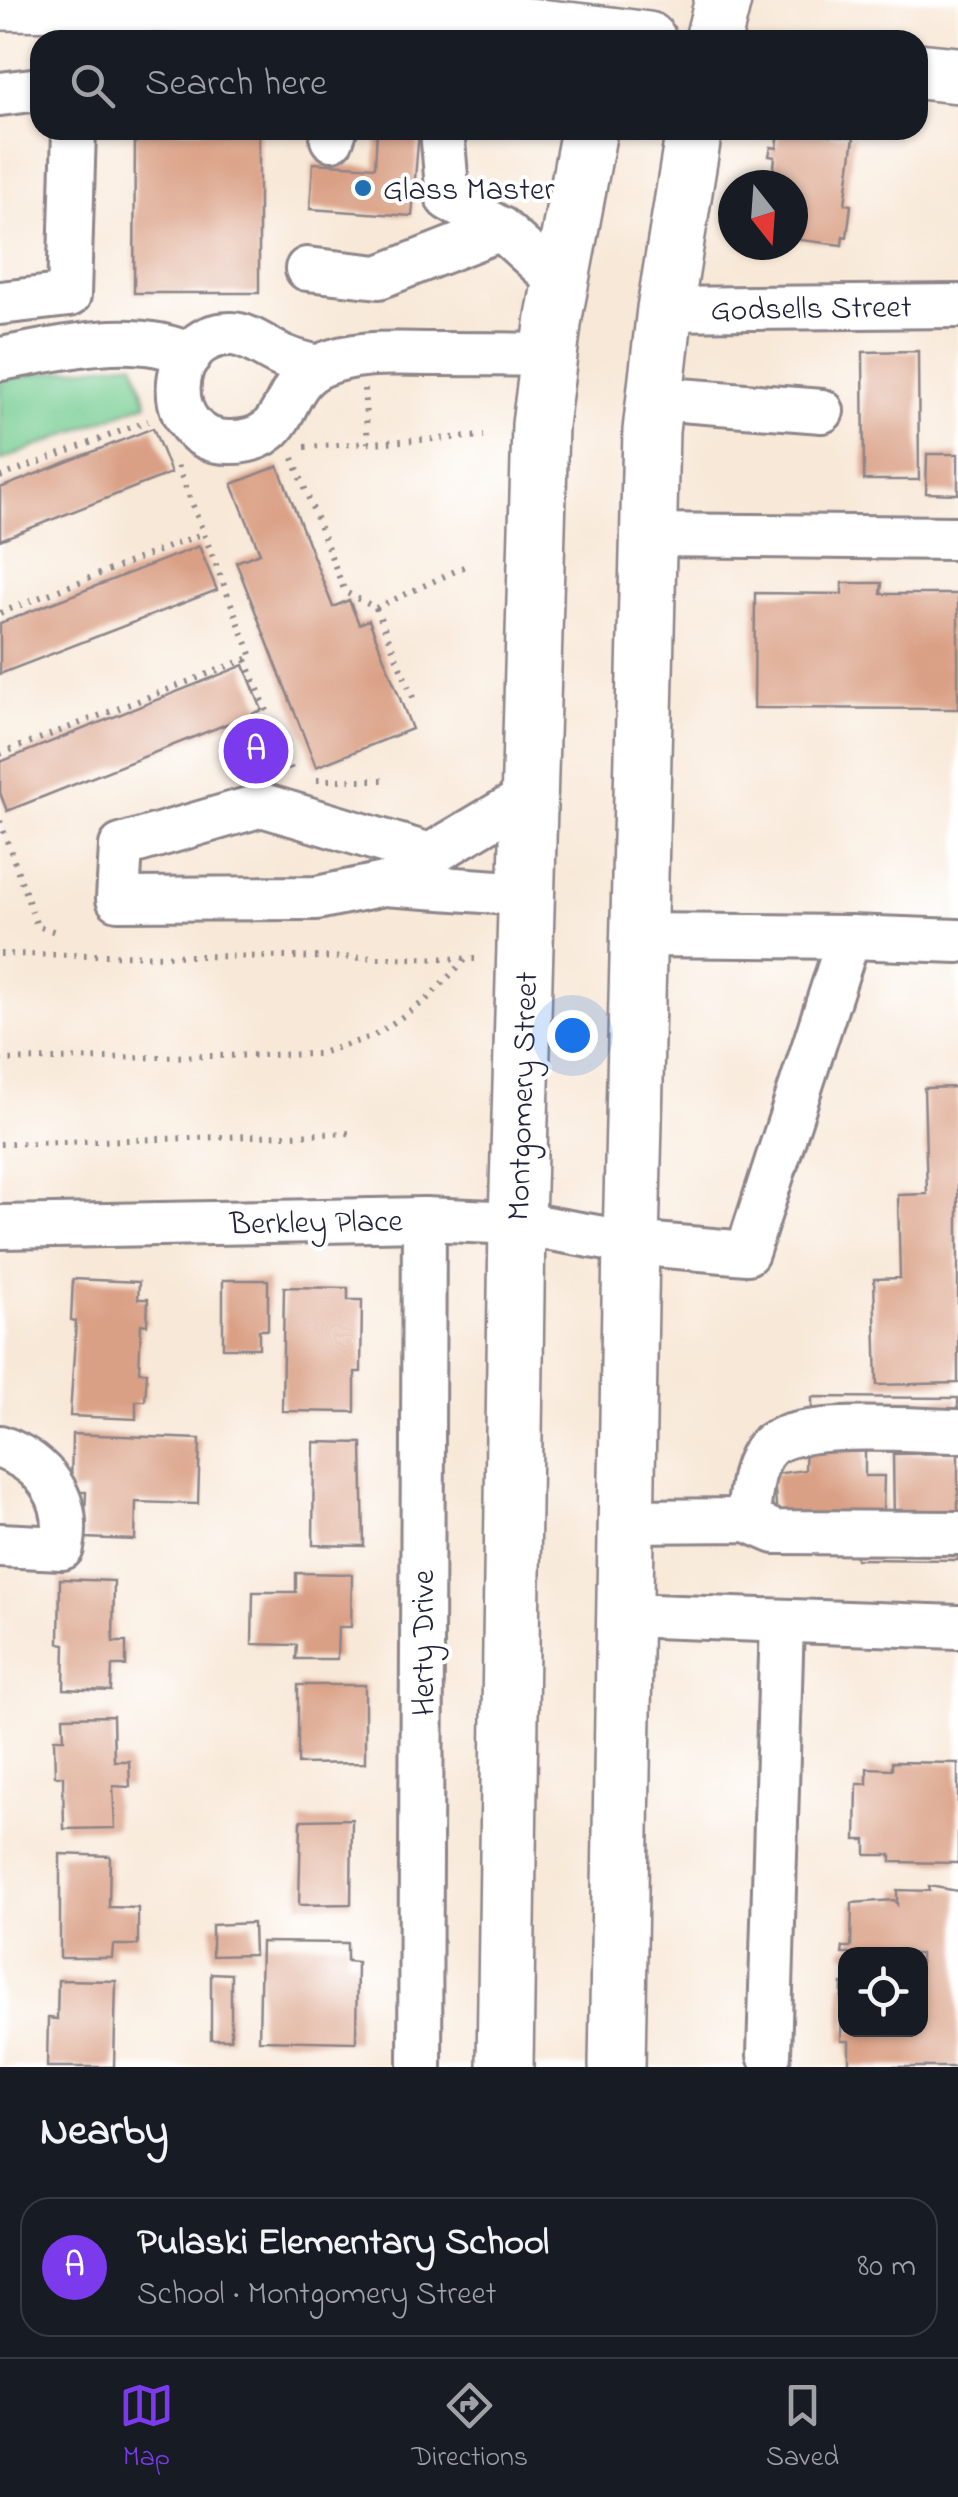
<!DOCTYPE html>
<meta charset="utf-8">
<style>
:root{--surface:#171b24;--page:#20242c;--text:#f1f3f6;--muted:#9ea1a6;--line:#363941;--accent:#7c3aed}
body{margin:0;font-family:"Indie Flower",sans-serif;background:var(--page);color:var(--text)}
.controls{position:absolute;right:30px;bottom:30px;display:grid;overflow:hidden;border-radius:20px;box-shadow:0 2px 8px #0004}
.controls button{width:90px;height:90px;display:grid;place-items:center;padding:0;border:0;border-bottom:2px solid var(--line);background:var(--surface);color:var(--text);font:50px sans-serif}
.compass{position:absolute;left:718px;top:170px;width:90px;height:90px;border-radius:50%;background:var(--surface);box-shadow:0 2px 8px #0004;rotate:163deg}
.you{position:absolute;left:572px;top:1035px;width:35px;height:35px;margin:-25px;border:8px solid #fff;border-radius:50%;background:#1a73e8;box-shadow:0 0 0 15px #1a73e833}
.badge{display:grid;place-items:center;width:65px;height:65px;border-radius:50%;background:var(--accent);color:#fff;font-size:32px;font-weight:700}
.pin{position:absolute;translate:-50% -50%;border:5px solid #fff;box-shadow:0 2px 10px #0006}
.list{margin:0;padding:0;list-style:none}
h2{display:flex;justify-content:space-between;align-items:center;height:130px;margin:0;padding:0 40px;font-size:42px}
h2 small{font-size:32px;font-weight:400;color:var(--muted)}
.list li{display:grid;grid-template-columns:65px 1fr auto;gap:30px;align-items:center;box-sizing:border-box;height:140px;margin:0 20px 20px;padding:0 20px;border:2px solid var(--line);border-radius:30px}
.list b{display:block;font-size:38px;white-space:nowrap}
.list p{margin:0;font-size:32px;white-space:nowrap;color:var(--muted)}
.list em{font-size:32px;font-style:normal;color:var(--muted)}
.icon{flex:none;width:55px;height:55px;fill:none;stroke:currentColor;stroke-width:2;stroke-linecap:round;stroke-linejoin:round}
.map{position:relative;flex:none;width:958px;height:2067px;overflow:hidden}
.search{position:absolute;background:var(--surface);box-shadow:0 2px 8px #0004;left:30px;right:30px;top:30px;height:110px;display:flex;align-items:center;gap:25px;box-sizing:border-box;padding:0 35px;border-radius:30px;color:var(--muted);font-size:38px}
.sheet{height:290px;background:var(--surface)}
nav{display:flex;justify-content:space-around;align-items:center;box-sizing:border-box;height:140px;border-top:2px solid var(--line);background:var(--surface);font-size:28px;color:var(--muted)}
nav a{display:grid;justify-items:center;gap:5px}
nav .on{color:var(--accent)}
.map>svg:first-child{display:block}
.green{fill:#74cc91;stroke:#4b7766;stroke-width:2.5}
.building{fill:#daa085}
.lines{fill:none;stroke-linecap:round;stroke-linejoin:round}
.minor-casing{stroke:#8d8589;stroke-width:48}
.major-casing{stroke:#8d8589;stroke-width:60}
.highway-casing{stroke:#8d8589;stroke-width:60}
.path{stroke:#8d8589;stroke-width:6;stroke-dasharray:2.5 8;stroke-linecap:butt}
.minor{stroke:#fff;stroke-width:42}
.major{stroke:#fff;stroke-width:55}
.highway{stroke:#fff;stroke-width:55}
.poi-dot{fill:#1f6fb2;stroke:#fff;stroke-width:4}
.labels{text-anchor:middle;stroke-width:8;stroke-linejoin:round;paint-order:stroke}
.poi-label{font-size:32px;fill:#22223b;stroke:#fff;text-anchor:start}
.street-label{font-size:32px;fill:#22223b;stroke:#fff}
</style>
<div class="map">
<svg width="958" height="2067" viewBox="0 0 958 2067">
<rect width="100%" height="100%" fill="#fff"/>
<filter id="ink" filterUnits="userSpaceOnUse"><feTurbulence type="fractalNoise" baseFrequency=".01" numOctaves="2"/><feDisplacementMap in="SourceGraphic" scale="20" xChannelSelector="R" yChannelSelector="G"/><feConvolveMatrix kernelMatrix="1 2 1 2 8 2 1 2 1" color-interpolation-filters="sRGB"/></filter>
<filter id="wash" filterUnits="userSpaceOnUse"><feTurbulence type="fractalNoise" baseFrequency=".0048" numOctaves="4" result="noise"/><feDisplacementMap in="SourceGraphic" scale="40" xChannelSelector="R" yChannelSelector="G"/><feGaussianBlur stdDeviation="2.25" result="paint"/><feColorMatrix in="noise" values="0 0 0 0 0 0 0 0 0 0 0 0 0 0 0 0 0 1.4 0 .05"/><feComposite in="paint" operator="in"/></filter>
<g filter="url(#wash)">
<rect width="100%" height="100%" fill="#f8e8d7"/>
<path class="green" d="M134 362 147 403 0 461V378Z"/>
<g id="blocks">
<g class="building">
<path d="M135 130H259V293H134Z"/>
<path d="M377 130H419L412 216 310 209 313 163 375 167Z"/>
<path d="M779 130 854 137 845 204 851 205 847 237 843 236 842 245 793 239V185H772L775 157 769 156 771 147 777 148Z"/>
<path d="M918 351 919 480H864L863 352Z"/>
<path d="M153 428 171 473 0 540V488Z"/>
<path d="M927 454H958V494L926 493Z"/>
<path d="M278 466 333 607 349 600 359 624 369 620 412 729 316 767 236 562 260 553 232 484Z"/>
<path d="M199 546 217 590 0 674V623Z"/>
<path d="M842 583H882L881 594H958V709L754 708 755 593 842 594Z"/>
<path d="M244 665 262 710 7 811 0 793V762Z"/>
<path d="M958 1087V1383L877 1385 874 1279 900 1278 898 1195 927 1194 924 1088Z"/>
<path d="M73 1279 139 1282 138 1299H148L147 1325 141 1324 139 1372H147L145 1401H136V1419L70 1416 76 1321 71 1320Z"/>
<path d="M223 1280H268V1330H259V1348H223Z"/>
<path d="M284 1287 348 1288V1300H362L361 1372H355V1412L282 1411Z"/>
<path d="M812 1397 958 1398V1415L812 1414Z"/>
<path d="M72 1434 200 1439 198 1504 136 1502 135 1540 84 1538 86 1492H71Z"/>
<path d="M806 1441H865V1476H884L883 1512 777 1520 774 1474 805 1470Z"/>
<path d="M314 1442 362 1443 364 1546 313 1545Z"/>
<path d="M958 1453V1520L894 1521 893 1454Z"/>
<path d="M855 1542H958V1560L856 1559Z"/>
<path d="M296 1573 352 1574 351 1627H338L337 1659H296L297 1645 252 1644 253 1592H296Z"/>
<path d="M60 1579 114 1581 113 1642H126V1666H112L111 1691 64 1689 65 1644 59 1643Z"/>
<path d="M298 1685H365V1763L298 1764Z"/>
<path d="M113 1716 114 1761H129L130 1787 113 1786 115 1828 64 1829 63 1776H55L54 1739H64L63 1717Z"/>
<path d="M892 1762 958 1763V1863L891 1862V1855H866V1840H856L857 1784H867V1768L892 1769Z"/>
<path d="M352 1819 351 1904 299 1905 301 1820Z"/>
<path d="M60 1854 110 1856 109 1907 138 1908V1945H113L112 1958H60Z"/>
<path d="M929 1886 958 1891V2067H849V2041H841L842 1984H846V2030H920V1954H842L843 1947H851L852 1903 894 1900 897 1904V1890L930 1891Z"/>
<path d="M253 1923 254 1955 212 1956V1925Z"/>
<path d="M261 1942 347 1943V1961L357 1962 356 2042 259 2040Z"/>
<path d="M211 1973 231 1974V2039H211Z"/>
<path d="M58 1980 116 1981 114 2067H47L48 2018 57 2019Z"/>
</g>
</g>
</g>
<g filter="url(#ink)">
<use href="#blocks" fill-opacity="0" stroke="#8d8589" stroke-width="2.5"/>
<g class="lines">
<defs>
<g id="minor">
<path d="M0 94 40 89"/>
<path d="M442 130 448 199 501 229"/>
<path d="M332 139 335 130"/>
<path d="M307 269 379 277 501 229 561 283"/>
<path d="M0 303 69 295 74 130"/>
<path d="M665 309 958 306"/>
<path d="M0 359C60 349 132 328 190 355"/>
<path d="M317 367C307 364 297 362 287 358 269 352 250 334 231 334 162 334 161 442 229 442 295 443 276 384 322 365 358 350 396 354 435 354 473 354 511 354 550 355"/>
<path d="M655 398 822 411"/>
<path d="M649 535 958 538"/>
<path d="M526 894 384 884 317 898 118 899 121 846 262 805 430 855 529 796"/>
<path d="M849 937 958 941"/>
<path d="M0 1227 424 1219 517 1223 631 1243 747 1253 849 937 639 935"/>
<path d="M0 1447C45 1463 72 1499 62 1548L0 1545"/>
<path d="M747 1520C751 1497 751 1464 768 1447 796 1419 918 1431 958 1431"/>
<path d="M627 1521 747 1520 775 1532 958 1533"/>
<path d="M625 1615 958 1627"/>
<path d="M769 2055 782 1621"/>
<path d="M420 2067 424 1219"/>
</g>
<g id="major">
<path d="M713 40 723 0"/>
<path d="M505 2067 517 1223 540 425 554 317 589 130"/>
<path d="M617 2067 631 1243 651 431 665 309 694 130"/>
</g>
<g id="highway">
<path d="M0 2C217 5 433 11 648 40"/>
<path d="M918 71 958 75"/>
</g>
</defs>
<use href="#minor" class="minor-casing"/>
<use href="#major" class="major-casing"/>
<use href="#highway" class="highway-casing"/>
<g class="path">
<path d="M364 389 368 443"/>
<path d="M305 447 484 436"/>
<path d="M293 458 345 592 376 608 464 567"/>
<path d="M0 477 148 421"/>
<path d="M376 608 414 700"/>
<path d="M0 613 204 533"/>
<path d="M246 660 293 774"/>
<path d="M0 754 252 657 177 465"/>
<path d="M317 780H387"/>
<path d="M0 821 37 926 56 932"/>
<path d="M0 954 483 959"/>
<path d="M0 1060 318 1054 374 1036 425 1001 466 959"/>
<path d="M0 1144 351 1133"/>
</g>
<use href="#minor" class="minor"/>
<use href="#major" class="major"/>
<use href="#highway" class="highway"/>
</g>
</g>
<circle class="poi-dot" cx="363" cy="188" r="10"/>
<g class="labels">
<g class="poi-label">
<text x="383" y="199">Glass Master</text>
</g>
<g class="street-label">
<text transform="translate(811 307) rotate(-1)" y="11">Godsells Street</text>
<text transform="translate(521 1096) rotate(-88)" y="11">Montgomery Street</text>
<text transform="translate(316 1221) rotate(-1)" y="11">Berkley Place</text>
<text transform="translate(422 1643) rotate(-90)" y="11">Herty Drive</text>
</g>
</g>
</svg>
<div class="controls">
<button><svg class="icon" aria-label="locate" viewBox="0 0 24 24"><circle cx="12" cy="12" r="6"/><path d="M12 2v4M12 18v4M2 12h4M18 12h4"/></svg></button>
</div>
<svg class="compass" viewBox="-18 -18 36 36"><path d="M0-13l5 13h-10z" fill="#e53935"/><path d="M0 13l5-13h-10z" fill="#9ea1a6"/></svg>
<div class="you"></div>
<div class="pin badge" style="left:256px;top:751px">A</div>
<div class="search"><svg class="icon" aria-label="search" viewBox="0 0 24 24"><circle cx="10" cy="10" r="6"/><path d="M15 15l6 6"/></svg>Search here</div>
</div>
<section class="sheet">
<h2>Nearby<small></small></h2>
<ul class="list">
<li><span class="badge">A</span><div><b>Pulaski Elementary School</b><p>School · Montgomery Street</p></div><em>80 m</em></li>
</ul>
</section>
<nav>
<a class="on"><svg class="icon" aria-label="map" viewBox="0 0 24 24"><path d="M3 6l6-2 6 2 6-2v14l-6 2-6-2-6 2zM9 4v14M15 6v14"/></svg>Map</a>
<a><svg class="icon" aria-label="directions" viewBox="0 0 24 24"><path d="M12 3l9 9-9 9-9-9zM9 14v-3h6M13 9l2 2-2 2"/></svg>Directions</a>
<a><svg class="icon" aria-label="saved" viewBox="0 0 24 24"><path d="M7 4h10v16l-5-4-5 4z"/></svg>Saved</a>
</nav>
